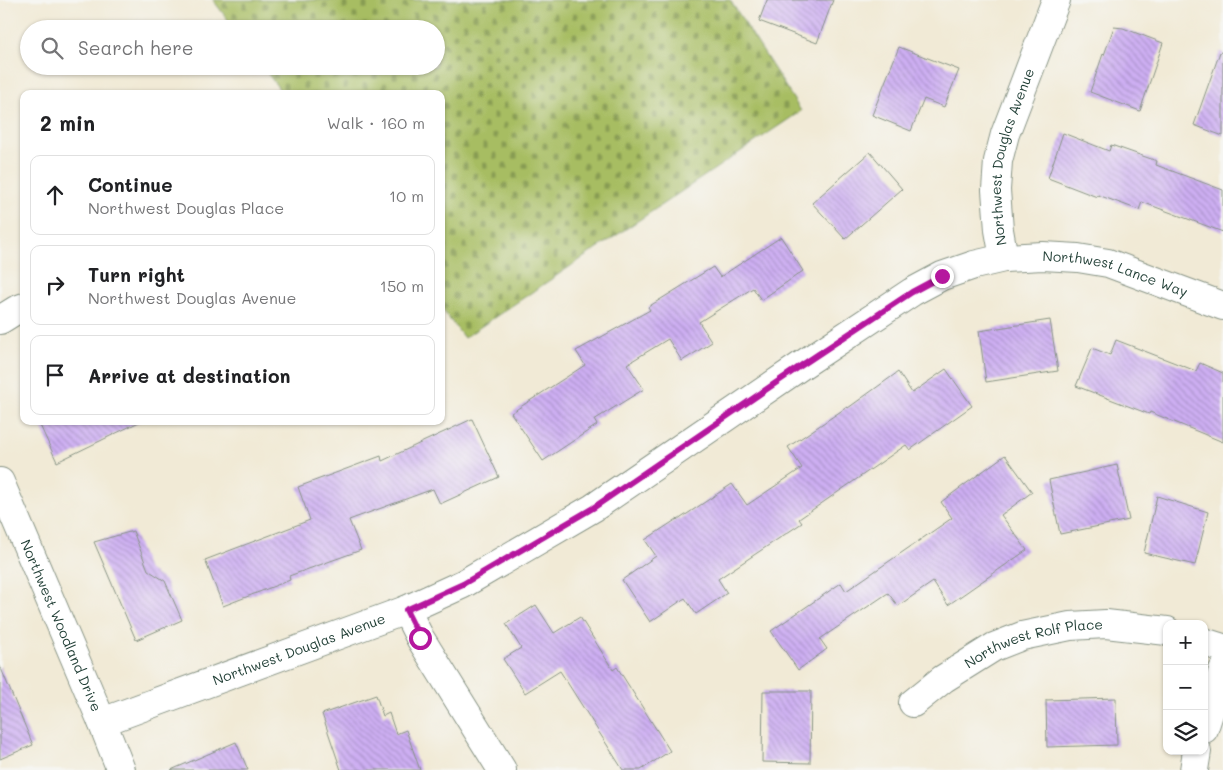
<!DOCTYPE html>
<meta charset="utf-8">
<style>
:root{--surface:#fff;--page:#f6f6f6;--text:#202124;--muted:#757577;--line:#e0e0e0}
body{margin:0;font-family:Mali,sans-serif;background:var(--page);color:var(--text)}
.controls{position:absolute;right:15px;bottom:15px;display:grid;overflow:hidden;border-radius:10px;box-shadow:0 1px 4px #0004}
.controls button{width:45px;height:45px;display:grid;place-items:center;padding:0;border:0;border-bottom:1px solid var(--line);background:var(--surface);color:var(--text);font:25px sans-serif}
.stop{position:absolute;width:15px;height:15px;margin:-11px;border:4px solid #b5179e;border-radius:50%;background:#fff}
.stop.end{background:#b5179e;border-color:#fff;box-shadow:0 1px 5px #0008}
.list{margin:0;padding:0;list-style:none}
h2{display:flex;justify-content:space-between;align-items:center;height:65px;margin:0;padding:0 20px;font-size:21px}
h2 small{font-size:16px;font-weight:400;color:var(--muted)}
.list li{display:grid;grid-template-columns:32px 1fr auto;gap:15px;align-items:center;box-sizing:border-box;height:80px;margin:0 10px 10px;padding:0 10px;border:1px solid var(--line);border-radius:10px}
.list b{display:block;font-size:19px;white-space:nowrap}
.list p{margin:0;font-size:16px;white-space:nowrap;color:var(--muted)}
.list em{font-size:16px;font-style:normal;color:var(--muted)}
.icon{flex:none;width:28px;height:28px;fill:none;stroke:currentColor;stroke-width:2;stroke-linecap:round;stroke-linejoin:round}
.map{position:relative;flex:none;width:1223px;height:770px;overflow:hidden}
.search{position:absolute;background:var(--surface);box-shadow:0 1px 4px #0004;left:20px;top:20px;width:425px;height:55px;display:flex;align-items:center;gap:12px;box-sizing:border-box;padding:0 18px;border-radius:28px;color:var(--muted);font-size:19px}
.panel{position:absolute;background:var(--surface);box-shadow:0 1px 4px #0004;left:20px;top:90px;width:425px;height:335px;border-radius:10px}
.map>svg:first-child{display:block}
.cemetery{fill:url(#cemetery-stones);stroke:#637d4b}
.building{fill:url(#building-back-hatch)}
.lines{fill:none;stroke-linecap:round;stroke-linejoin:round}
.minor-casing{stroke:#889485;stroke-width:30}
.minor{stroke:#fff;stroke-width:28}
.route{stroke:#b5179e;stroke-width:6}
.labels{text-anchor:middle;stroke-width:4;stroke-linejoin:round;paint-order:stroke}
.street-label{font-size:14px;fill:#1f3d34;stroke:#f6f6f2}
</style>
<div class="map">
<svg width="1223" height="770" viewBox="0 0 1223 770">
<defs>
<pattern id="cemetery-stones" width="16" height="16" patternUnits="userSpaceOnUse" patternTransform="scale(1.25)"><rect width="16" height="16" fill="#a7bd62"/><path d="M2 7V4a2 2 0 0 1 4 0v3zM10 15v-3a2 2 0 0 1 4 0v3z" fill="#879b52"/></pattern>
<pattern id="building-back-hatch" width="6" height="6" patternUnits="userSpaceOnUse" patternTransform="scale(1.25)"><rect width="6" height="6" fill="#ceaff3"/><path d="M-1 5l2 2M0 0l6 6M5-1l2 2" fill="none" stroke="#a790c6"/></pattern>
</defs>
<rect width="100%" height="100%" fill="#f6f6f2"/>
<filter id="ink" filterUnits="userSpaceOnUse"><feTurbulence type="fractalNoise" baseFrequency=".02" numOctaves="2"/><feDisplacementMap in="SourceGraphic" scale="10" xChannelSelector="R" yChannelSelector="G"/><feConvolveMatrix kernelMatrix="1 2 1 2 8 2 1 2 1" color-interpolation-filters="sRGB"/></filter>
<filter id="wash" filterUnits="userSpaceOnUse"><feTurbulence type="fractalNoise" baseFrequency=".0096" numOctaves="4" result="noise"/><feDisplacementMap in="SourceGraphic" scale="20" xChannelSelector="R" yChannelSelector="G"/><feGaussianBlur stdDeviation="1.12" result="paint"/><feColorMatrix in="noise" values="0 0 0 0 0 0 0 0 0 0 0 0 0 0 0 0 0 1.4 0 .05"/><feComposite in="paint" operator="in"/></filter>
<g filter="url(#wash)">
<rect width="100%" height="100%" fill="#f1ead6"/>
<path class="cemetery" d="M213 0H730L801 111 464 338 441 308V94H283L262 66H436V29H235Z"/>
<g id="blocks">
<g class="building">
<path d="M767 0H833L817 43 759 21Z"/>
<path d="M1114 27 1123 28 1163 43 1140 111 1090 92 1103 54 1104 55Z"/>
<path d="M899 47 959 70 944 107 924 99 911 131 872 115Z"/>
<path d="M1220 52 1223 53V136L1194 125Z"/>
<path d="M1063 133 1109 151 1111 145 1157 161 1156 165 1223 190V232L1142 202 1139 210 1098 195 1097 197 1048 178Z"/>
<path d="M870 152 902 189 845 239 812 203Z"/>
<path d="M781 237 803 271 761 300 753 288 699 322 712 342 682 361 668 339 627 364 644 389 594 420 597 425 543 461 511 413 585 365 576 351 650 310 648 307 713 267 720 277Z"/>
<path d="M1050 320 1058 371 986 382 979 331Z"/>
<path d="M1116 340 1196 371 1200 363 1223 373V442L1150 412 1149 414 1076 386 1092 348 1110 355Z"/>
<path d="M946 369 972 406 910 450 906 445 799 519 802 523 718 579 727 593 696 614 685 598 650 622 622 580 656 556 645 540 677 519 678 520 732 484 747 505 802 468 788 447 847 407 848 408 898 372 912 393Z"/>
<path d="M472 419 499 477 440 504 433 489 349 520 361 550 289 576 290 580 223 606 205 560 310 520 298 487 381 456 382 461Z"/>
<path d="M38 421H141L57 462Z"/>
<path d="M1005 455 1032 492 1001 515 1027 550 948 605 933 582 898 606 888 593 820 639 827 649 798 670 771 631 841 583 846 591 952 518 941 502Z"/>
<path d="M1117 465 1129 520 1060 534 1049 480Z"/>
<path d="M1157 496 1208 512 1195 565 1144 553Z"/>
<path d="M133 531 148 570 165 581 182 620 136 640 94 542Z"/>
<path d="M536 605 554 633 580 617 613 670 617 667 670 751 641 770H623L560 671 525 693 503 659 521 648 506 624Z"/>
<path d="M0 666 33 745 0 759Z"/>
<path d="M763 691H811L810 763 762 762Z"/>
<path d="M376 695 383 716 389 713 396 734 406 730 420 770H341L322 714Z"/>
<path d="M1116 698 1117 745 1047 747 1046 700Z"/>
<path d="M236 742 248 770H171Z"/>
</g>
</g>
</g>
<g filter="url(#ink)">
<use href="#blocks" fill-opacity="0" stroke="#889485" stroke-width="1"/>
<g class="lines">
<defs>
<g id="minor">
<path id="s1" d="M1004 258 999 230 996 190 998 161 1005 134 1056 0"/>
<path d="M0 320 16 310 24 307"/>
<path id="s2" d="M0 482 102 722 121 770"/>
<path d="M406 610 420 638 502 770"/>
<path d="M1204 642 1223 648"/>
<path id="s3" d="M913 703 943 679 994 647 1022 636 1070 626 1106 624 1167 631"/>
<path id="s4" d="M102 722 406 610 463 584 593 508 802 365 912 292 942 276 974 265 1004 258 1043 256 1078 258 1108 263 1223 306"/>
<path d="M1204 729 1223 670"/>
<path d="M1194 770 1197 751"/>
</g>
</defs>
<use href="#minor" class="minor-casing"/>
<use href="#minor" class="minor"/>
</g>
</g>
<g class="lines" filter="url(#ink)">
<path class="route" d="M420 638 406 610 463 584 593 508 802 365 912 292 942 276"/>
</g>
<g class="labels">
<g class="street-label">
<text dy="5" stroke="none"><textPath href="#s1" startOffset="104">Northwest Douglas Avenue</textPath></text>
<text dy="5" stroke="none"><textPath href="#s4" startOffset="1135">Northwest Lance Way</textPath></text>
<text dy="5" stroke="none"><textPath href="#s2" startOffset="156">Northwest Woodland Drive</textPath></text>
<text dy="5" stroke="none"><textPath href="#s3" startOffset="138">Northwest Rolf Place</textPath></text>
<text dy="5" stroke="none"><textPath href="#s4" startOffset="210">Northwest Douglas Avenue</textPath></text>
</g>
</g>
</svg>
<div class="controls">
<button>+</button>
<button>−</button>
<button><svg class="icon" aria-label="layers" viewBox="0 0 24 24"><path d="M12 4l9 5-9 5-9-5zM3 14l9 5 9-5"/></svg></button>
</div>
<div class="stop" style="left:420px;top:638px"></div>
<div class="stop end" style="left:942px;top:276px"></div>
<div class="search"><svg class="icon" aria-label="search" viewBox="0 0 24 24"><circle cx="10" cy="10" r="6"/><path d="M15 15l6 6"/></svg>Search here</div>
<section class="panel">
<h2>2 min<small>Walk · 160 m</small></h2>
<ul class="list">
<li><svg class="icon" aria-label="ahead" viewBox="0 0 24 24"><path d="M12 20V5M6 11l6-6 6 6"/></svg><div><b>Continue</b><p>Northwest Douglas Place</p></div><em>10 m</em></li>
<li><svg class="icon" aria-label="right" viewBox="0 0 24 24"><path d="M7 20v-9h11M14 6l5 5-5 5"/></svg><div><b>Turn right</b><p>Northwest Douglas Avenue</p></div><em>150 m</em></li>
<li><svg class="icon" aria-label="arrive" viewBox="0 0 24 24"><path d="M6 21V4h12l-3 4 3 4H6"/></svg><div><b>Arrive at destination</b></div></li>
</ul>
</section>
</div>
